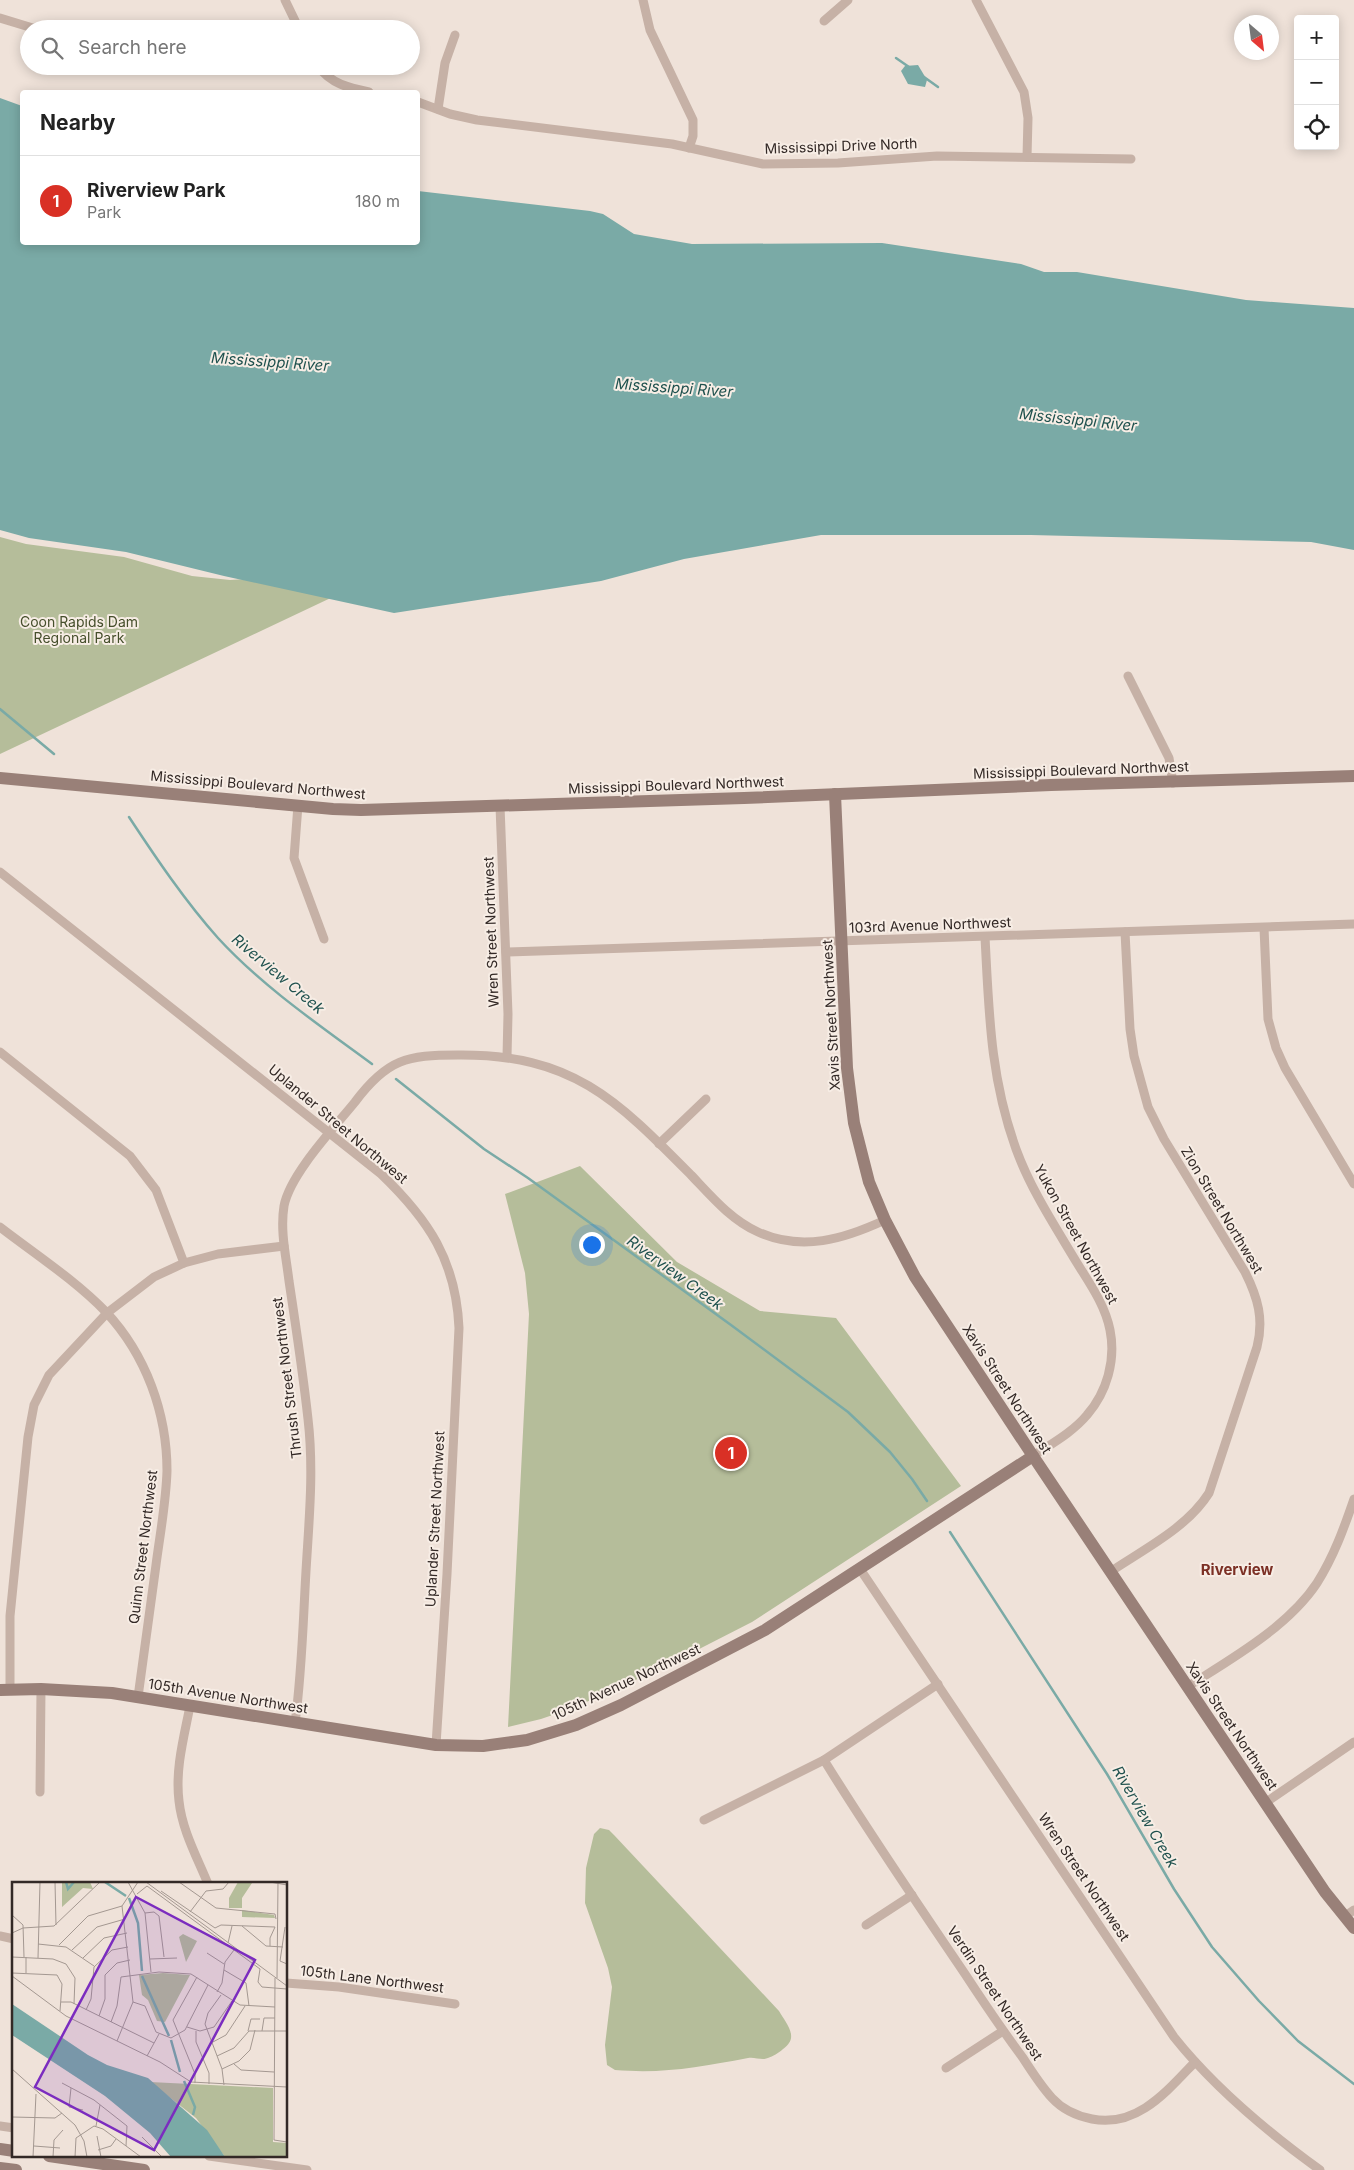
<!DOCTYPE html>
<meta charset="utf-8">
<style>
:root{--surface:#fff;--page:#f2f2f2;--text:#222;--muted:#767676;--line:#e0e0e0;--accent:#d93025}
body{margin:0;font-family:Inter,sans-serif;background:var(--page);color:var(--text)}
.controls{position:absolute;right:15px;top:15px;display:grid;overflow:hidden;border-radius:5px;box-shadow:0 2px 12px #0003}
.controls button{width:45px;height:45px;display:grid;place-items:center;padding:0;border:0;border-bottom:1px solid var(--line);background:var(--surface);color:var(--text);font:25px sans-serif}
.compass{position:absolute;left:1234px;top:15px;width:45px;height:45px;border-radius:50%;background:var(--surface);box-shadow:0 2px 12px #0003;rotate:152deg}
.you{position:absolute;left:591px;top:1244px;width:18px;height:18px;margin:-12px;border:4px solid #fff;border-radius:50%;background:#1a73e8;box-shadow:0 0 0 8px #1a73e833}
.badge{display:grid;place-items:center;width:32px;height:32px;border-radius:50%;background:var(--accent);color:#fff;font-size:16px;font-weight:700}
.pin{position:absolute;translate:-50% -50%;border:2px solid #fff;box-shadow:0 1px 5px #0006}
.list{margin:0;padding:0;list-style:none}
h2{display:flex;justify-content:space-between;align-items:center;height:65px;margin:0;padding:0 20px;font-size:21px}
h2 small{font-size:16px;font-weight:400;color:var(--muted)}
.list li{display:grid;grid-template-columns:32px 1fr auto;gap:15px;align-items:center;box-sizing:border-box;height:90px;padding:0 20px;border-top:1px solid var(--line)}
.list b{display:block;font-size:19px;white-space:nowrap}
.list p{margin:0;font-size:16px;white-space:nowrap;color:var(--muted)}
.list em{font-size:16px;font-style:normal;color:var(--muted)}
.icon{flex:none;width:28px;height:28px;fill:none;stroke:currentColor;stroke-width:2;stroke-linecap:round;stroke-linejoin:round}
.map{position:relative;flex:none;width:1354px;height:2170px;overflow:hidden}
.search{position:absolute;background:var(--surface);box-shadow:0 2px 12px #0003;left:20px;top:20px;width:400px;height:55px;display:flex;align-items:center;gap:12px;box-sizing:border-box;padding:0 18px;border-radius:28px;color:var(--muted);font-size:19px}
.panel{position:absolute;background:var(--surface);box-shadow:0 2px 12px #0003;left:20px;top:90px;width:400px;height:155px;border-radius:5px}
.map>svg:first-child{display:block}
.green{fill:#b5bd9a}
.water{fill:#7aaaa6}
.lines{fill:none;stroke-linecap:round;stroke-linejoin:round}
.stream{stroke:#7aaaa6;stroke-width:2.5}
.street{stroke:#c6b1a6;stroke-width:9}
.secondary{stroke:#998078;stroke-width:12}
.labels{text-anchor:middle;stroke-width:4;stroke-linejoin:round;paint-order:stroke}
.street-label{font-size:14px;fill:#332926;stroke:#f7ede5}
.park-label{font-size:14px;fill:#464f2c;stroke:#f7ede5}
.water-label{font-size:15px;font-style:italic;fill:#1f514e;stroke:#f7ede5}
.neighbourhood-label{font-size:15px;font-weight:bold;fill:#7c3025;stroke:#f7ede5}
.inset-river{fill:none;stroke:#7aaaa6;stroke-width:2.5}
.inset-road{fill:none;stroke:#a49891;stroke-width:1}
.view{fill:#7b2cbf;fill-opacity:0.15;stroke:#7b2cbf;stroke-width:2.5}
.inset-edge{fill:none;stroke:#332926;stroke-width:2.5}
</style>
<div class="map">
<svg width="1354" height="2170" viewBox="0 0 1354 2170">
<rect width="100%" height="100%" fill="#efe2d9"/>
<g class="green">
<path d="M0 537 26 544 124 557 192 576 230 580 303 576 356 586 0 754Z"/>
<path d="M580 1166 677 1262 760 1311 836 1318 961 1486 752 1622 662 1668 573 1708 541 1719 508 1727 529 1314 525 1273 505 1194Z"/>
<path d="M600 1828 609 1830 614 1835 779 2011C784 2020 796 2033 789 2043 785 2049 771 2059 763 2059 758 2059 753 2057 748 2058 700 2067 664 2074 615 2070L607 2065 605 2045 612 1987 608 1968 585 1903 586 1868 594 1834Z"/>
</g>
<g class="water">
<path d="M918 65 927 80 925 87 908 84 901 71 905 66Z"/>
<path d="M0 98 22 106V242H418V191L590 211 603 214 634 234 692 244 882 243 1021 264 1044 272H1077L1246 300 1354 308V550L1311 542 1031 535H821L684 559 601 581 394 613 224 576 126 552 29 538 0 530Z"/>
</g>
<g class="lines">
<g class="stream">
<path d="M896 58 909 67"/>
<path d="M924 77 938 87"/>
<path d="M0 709 54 754"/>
<path d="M129 817C156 858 185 901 218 938 262 986 319 1025 372 1064"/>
<path d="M396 1079 484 1149 528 1178 731 1325 848 1412 890 1452 912 1479 927 1501"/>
<path d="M950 1532 1107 1774 1174 1889 1212 1947 1259 2001 1298 2041 1354 2084"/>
</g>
<g class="street">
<path d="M285 0 299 29"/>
<path d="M643 0 650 30 693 120V136L689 148"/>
<path d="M976 0 1024 92 1028 118 1027 157"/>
<path d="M0 18 36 29"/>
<path d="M824 21 848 0"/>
<path d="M318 66C331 84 349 88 369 92"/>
<path d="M418 102 450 114 477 120 672 144 763 164 838 163 937 156 1131 159"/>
<path d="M438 109 445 63 455 35"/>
<path d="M1128 676 1169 758 1173 783"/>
<path d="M298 805 294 858 324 939"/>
<path d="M500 806 508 1014 507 1057"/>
<path d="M0 872 381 1174C429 1220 456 1261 459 1328L447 1574 436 1745"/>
<path d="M1264 928 1268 1019 1276 1048 1285 1068 1354 1184"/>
<path d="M985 937C989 1012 990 1077 1016 1149 1031 1190 1055 1226 1077 1263 1090 1284 1105 1305 1110 1330 1116 1360 1107 1392 1087 1415 1073 1432 1051 1444 1033 1456"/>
<path d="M506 952 1354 924"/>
<path d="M0 1052 130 1156 156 1190 184 1263"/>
<path d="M659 1144 706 1099"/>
<path d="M0 1227C35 1254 75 1280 106 1312 146 1355 167 1413 167 1471 166 1503 160 1534 156 1565 150 1609 144 1653 138 1697"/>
<path d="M860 1569 1174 2037C1213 2086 1269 2133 1320 2170"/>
<path d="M1110 1572C1144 1549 1187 1528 1209 1493L1257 1347C1264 1319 1258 1298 1245 1272L1164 1139 1148 1107 1134 1056 1130 1029 1125 932"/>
<path d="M1187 1687C1231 1659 1288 1627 1317 1583 1334 1556 1344 1528 1354 1499"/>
<path d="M10 1690V1616L28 1437 34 1405 49 1375 107 1313 154 1277 184 1263 218 1254 284 1246"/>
<path d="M190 1706C184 1737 175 1769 179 1801 182 1830 197 1857 208 1884"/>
<path d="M295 1723C302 1672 303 1622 306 1571 309 1520 314 1470 308 1419 303 1373 296 1327 289 1281 286 1256 280 1231 284 1206 290 1174 334 1128 355 1102 387 1059 407 1055 458 1055 572 1054 616 1099 691 1175 711 1196 731 1220 758 1232 802 1252 844 1239 885 1220"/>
<path d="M824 1760C869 1833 917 1903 965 1974 984 2003 1003 2031 1023 2058 1032 2072 1041 2086 1052 2098 1062 2109 1077 2116 1092 2119 1137 2128 1167 2091 1195 2062"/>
<path d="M40 1792 41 1689"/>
<path d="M1265 1803 1354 1742"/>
<path d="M704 1820 824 1760 938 1684"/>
<path d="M1344 1917 1354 1910"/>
<path d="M866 1925 912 1895"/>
<path d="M0 1936 14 1939"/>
<path d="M286 1983 339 1987 455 2004"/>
<path d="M946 2068 1003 2031"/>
<path d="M0 2126 14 2128"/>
<path d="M209 2156 307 2170"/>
</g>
<g class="secondary">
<path d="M0 778 333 809 361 810 744 798 1051 785 1354 776"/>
<path d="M835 794 847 1068 854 1123 869 1182 885 1220 915 1277 1033 1456 1325 1892 1354 1928"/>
<path d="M0 1690 41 1689 112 1693 436 1745 483 1746 527 1740 576 1725 621 1705 765 1630 1033 1456"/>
<path d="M0 2149 14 2151"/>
<path d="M49 2156 144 2170"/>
<path d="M0 2168 16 2170"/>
</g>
</g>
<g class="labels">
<g class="street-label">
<text transform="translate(841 146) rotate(-2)" y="5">Mississippi Drive North</text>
<text transform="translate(1081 770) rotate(-2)" y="5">Mississippi Boulevard Northwest</text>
<text transform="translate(258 785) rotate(5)" y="5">Mississippi Boulevard Northwest</text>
<text transform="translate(676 785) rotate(-2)" y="5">Mississippi Boulevard Northwest</text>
<text transform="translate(930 925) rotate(-2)" y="5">103rd Avenue Northwest</text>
<text transform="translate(491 932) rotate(-92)" y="5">Wren Street Northwest</text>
<text transform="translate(831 1015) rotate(-93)" y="5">Xavis Street Northwest</text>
<text transform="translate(338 1124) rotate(40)" y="5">Uplander Street Northwest</text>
<text transform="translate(1222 1210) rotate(59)" y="5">Zion Street Northwest</text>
<text transform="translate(1076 1234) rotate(61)" y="5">Yukon Street Northwest</text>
<text transform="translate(287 1378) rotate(-97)" y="5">Thrush Street Northwest</text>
<text transform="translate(1007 1389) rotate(57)" y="5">Xavis Street Northwest</text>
<text transform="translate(435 1519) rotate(-87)" y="5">Uplander Street Northwest</text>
<text transform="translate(143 1547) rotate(-83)" y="5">Quinn Street Northwest</text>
<text transform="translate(626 1682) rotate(-25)" y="5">105th Avenue Northwest</text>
<text transform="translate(228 1696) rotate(9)" y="5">105th Avenue Northwest</text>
<text transform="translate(1232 1726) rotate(56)" y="5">Xavis Street Northwest</text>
<text transform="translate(1084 1877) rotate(56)" y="5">Wren Street Northwest</text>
<text transform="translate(372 1979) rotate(7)" y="5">105th Lane Northwest</text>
<text transform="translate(995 1993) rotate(56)" y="5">Verdin Street Northwest</text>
</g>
<g class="park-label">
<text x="79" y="627">Coon Rapids Dam<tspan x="79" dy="16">Regional Park</tspan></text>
</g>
<g class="water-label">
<text transform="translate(270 362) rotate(4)" y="5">Mississippi River</text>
<text transform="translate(674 388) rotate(4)" y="5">Mississippi River</text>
<text transform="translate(1078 420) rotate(6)" y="5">Mississippi River</text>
<text transform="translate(278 974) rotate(40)" y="5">Riverview Creek</text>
<text transform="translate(675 1273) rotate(36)" y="5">Riverview Creek</text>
<text transform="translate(1145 1817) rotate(60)" y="5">Riverview Creek</text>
</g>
<g class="neighbourhood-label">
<text x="1237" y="1575">Riverview</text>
</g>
</g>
<g transform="translate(12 1882)">
<rect width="275" height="275" fill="#efe2d9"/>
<path d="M50 0H78L81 7 71 6 50 25ZM226 0 240 1 230 16V26H217V16ZM230 28 262 33 263 36 230 35ZM171 52 185 59 174 80 167 55ZM151 91 178 93 153 140 145 139 136 118 130 113 127 93ZM138 200 261 206V260L275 261V275H213L184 236Z" fill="#b5bd9a"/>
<path d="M0 122 76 173 95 183 136 196 195 248 213 275H159L138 251 93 214 0 153Z" fill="#7aaaa6"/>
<path class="inset-river" d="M54 0 56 7 62 0M93 0 114 14M117 16 126 41 130 89M130 94 157 154M159 158 168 190M172 199 183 225 181 233"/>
<path class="inset-road" d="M43 0 44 43M116 0 133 31 139 90M134 0 275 104M167 0 204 26 263 32 264 37M258 0 275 3M149 9 203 46 209 43 263 45M125 12 135 4 248 87 246 100 250 105 275 107M178 30 194 9 211 7 217 0M133 31 142 30 147 34 152 75M0 33 11 43 12 75M230 44 254 64 271 65M273 45 268 79 275 82M0 51 11 46 42 44 88 0M216 61 220 44M26 62 54 65 82 84M47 63 76 34 110 24M258 64V56L263 45M60 68 85 45 113 37M195 71 212 82M0 75 41 77 54 82 63 96 62 122M14 75V91M26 76 28 0M71 76 92 56 115 51M138 77 165 76M212 88 234 101 237 124M0 91 45 93 50 102 48 129M0 94 54 134 148 180 179 200 275 205M263 96 262 258 275 260M265 96 266 0M205 110 210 101 213 80 222 68M209 113 196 131 193 142 210 187 212 203M49 120H59L142 161M121 120 133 124 144 150 159 156 173 148 196 103M74 128 79 117 82 85 100 68 116 65M87 134 93 117V93L105 81 118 78M99 140 105 124 109 95 147 90 179 92 228 123 263 125M175 145 188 149 202 145 220 119M184 149V160L197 191V202M236 149 239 137H248M250 149 252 136H263M105 159 121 120 110 24 126 0M199 161 214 153 233 124M135 174 147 152M205 174 222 166 237 149H275M222 182 229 188 262 190M0 187 63 243 72 259 75 275M210 187 227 179 238 168 243 148M50 201 82 218 115 244 114 264M183 201V192L161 138 185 95M59 206 57 225 71 228M0 235 43 236 50 231M84 244 88 223M85 254 89 275M130 255 150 275M22 264 48 266M86 268 99 264 104 257M21 275 24 212M41 275 42 258 51 248M63 275 64 256 82 244 91 247 129 275"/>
<path class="view" d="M124 15 243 78 142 268 23 205Z"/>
<rect width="275" height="275" class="inset-edge"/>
</g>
</svg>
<div class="controls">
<button>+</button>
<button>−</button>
<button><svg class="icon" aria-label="locate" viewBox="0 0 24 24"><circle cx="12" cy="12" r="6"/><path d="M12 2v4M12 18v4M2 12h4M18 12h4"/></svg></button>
</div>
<svg class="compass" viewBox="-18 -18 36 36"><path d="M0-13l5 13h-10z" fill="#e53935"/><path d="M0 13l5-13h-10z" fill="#767676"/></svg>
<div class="you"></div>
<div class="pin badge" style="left:731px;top:1453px">1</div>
<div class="search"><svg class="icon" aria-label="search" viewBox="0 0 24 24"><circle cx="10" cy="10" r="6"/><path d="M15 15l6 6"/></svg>Search here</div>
<section class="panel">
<h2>Nearby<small></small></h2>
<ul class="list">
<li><span class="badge">1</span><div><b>Riverview Park</b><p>Park</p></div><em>180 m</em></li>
</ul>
</section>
</div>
